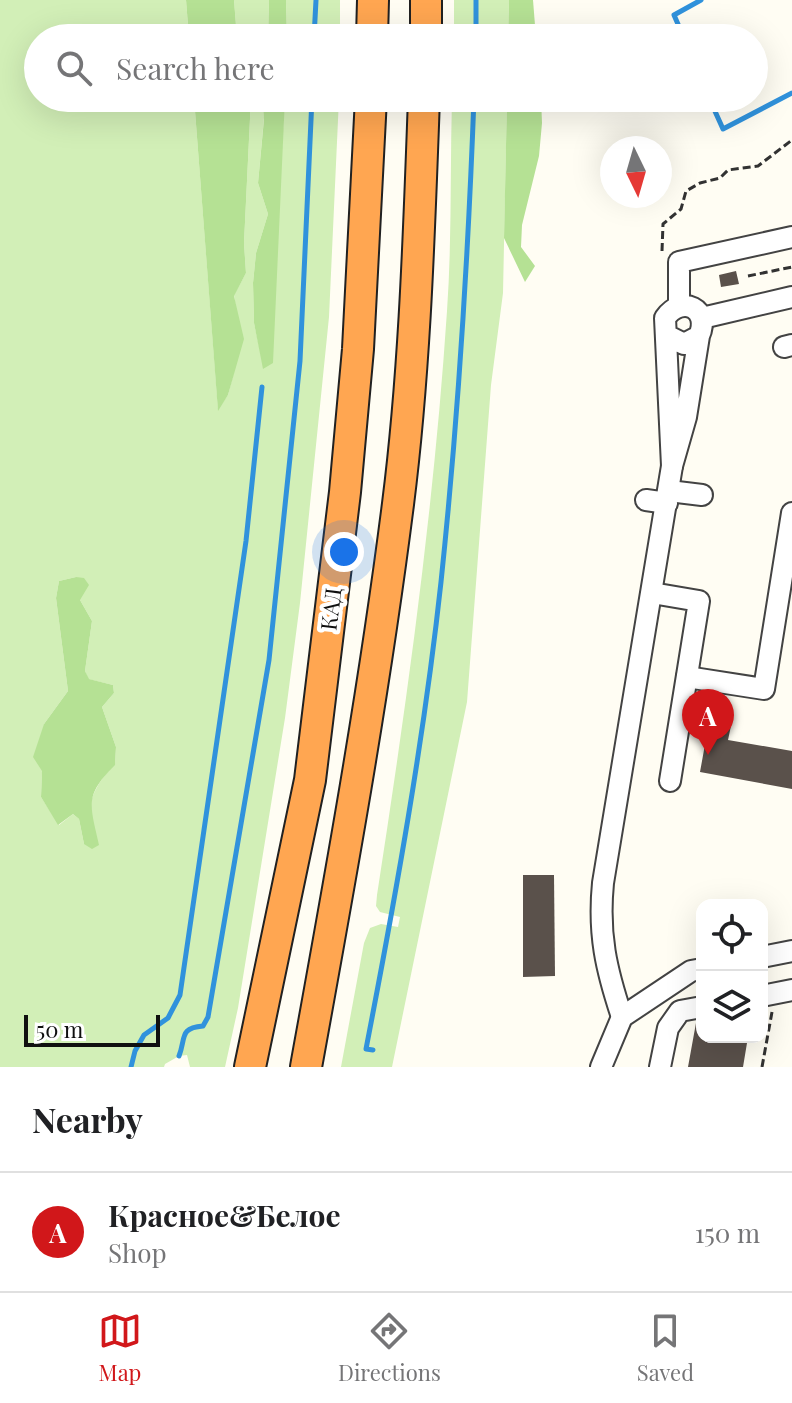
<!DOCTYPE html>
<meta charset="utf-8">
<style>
:root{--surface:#fff;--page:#f6f6f6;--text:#202124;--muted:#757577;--line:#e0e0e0;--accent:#d1171a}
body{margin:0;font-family:"Playfair Display",serif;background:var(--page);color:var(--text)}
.controls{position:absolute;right:24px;bottom:24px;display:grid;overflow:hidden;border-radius:16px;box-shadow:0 8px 32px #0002}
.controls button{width:72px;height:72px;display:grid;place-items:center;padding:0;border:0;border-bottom:2px solid var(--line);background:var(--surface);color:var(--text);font:40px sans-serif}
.compass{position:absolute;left:600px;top:136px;width:72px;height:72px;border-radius:50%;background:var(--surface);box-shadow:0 8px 32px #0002;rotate:175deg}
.scale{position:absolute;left:24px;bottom:20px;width:136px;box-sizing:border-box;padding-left:8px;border:4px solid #101010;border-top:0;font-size:22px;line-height:28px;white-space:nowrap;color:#101010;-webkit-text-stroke:6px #fff;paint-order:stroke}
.you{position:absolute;left:344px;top:552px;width:28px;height:28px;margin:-20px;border:6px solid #fff;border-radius:50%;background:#1a73e8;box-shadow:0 0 0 12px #1a73e833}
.badge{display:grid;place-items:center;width:52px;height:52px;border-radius:50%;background:var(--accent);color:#fff;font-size:26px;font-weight:700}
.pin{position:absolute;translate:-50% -66px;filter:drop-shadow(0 2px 4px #0008)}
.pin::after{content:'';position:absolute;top:42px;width:28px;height:24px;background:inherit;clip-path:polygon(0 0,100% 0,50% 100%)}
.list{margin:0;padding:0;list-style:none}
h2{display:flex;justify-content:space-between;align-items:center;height:104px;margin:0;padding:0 32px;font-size:34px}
h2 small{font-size:26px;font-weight:400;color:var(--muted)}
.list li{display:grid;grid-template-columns:52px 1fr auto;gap:24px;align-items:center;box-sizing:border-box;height:120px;padding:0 32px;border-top:2px solid var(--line)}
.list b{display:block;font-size:30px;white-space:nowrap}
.list p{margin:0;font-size:26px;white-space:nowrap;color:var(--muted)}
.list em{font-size:26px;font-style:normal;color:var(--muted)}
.icon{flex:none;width:44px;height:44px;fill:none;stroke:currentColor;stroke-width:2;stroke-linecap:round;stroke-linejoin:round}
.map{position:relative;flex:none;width:792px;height:1067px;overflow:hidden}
.search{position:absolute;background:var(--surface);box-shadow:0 8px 32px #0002;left:24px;right:24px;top:24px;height:88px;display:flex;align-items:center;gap:20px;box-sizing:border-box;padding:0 28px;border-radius:44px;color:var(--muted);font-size:30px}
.sheet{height:224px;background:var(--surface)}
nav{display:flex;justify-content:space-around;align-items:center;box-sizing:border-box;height:112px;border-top:2px solid var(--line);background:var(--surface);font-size:22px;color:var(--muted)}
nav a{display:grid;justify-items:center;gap:4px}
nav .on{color:var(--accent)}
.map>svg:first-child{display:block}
.green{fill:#d2efb7;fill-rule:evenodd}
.forest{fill:#b5e194}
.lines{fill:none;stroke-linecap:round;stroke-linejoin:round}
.stream{stroke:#3092dc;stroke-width:5}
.building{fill:#5a514b}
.minor-casing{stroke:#434343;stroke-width:24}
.highway-casing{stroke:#212121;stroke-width:34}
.path{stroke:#323232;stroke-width:3;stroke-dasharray:8 4;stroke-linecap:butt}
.minor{stroke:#fff;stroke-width:20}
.highway{stroke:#ffa651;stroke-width:30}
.labels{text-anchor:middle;stroke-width:8;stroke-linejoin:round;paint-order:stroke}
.street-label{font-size:22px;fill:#101010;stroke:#fff}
</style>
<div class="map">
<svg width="792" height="1067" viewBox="0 0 792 1067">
<rect width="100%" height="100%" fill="#fffdf3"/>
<g class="green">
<path d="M0 0H186L189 38H38V98H194L218 409 228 395 234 372 237 316 234 295 246 273 244 243 251 98H262L264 118 258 183 268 214 256 253 253 283 254 323 264 369 278 210 285 98H339L329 317 300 603 285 718 238 1008 225 1067H190L187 1055 179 1056 165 1064 164 1067H0ZM76 577 80 600 92 621 85 671 88 679 113 685 114 693 102 707 116 747 115 764C88 792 89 807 84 844L79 819 73 814 59 825 41 797 44 724 68 691 56 598 59 581Z"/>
<path d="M234 0H269L268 38H237Z"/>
<path d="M286 0H340V38H287Z"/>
<path d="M454 0H509L508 38H454Z"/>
<path d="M452 98H507L503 293 491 385 467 702 392 1067H341L364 943 370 928 381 924 398 927 400 917 380 912 376 906 377 895C407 701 434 507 447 311 452 240 450 169 452 98Z"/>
</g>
<g class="forest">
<path d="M186 0H234L237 38H189Z"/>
<path d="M269 0H286L287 38H268Z"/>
<path d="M509 0H533L536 38H508Z"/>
<path d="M194 98H251L244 243 246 273 234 296 244 339 228 395 218 411Z"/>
<path d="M262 98H285L273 363 263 369 254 323 253 283 256 253 268 214 258 183 264 119Z"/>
<path d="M507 98H541L542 123 539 156 522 225 521 247 535 266 525 282 504 238Z"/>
<path d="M76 577 84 578 89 585 80 600 92 621 85 671 89 679 113 685 114 693 102 707 116 747 115 765C84 796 90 804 99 845L92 849 84 844 79 819 73 814 58 825 41 797 42 771 33 757 44 724 68 691 56 598 59 581Z"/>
</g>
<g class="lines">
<g class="stream">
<path d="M476 0V38"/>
<path d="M314 38 316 0"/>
<path d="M684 38 674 15 701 0"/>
<path d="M709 98 723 129 792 93"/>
<path d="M373 1050 366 1049C396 894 424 739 441 582 458 421 468 259 474 98"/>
<path d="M179 1056C186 1038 179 1028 203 1026L208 1017 269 660 300 361 312 98"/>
<path d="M131 1067 135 1051 144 1035 168 1018 180 995 246 541 262 387"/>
</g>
</g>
<g class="building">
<path d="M736 271 739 284 721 287 719 275Z"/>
<path d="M710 717 732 721 728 740 792 751V789L700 772Z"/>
<path d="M523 875H554L555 976 523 977Z"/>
<path d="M698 1012 702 1013V1037H748L743 1067H688Z"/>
</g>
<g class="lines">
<defs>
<g id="minor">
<path d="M679 306V262L792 237"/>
<path d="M702 318 792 297"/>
<path d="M668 336 684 344 699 336C711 309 682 294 665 318L672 466 686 417 699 336"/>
<path d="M784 347 792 345"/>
<path d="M669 491 702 495"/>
<path d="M646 500 667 503"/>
<path d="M652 593 699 601 670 781"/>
<path d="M687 677 764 689 792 513"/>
<path d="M762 957 792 951"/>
<path d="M762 996 792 990"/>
<path d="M622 1017C606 969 598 934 603 883L672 466"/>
<path d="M601 1067 622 1017 691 971 702 969"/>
<path d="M660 1067 668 1028 680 1011 702 1007"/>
</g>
<g id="highway">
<path d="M372 38 373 0"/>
<path d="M426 38V0"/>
<path d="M250 1067 310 780 345 492 358 349 371 98"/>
<path d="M306 1067C340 880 374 693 398 504 415 370 419 233 424 98"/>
</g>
</defs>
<use href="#minor" class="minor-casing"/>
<use href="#highway" class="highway-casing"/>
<g class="path">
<path d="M662 251 663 224 681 209 686 191 700 183 720 178 728 170 758 166 792 140"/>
<path d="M748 276 792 267"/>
<path d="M762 1067 772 1012"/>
</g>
<use href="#minor" class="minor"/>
<use href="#highway" class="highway"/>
</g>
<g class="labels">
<g class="street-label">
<text transform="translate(331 609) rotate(-83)" y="8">КАД</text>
</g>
</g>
</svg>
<div class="controls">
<button><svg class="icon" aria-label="locate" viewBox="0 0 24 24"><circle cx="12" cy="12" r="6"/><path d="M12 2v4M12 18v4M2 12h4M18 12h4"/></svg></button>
<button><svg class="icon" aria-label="layers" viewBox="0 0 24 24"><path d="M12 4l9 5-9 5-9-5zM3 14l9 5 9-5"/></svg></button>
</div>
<svg class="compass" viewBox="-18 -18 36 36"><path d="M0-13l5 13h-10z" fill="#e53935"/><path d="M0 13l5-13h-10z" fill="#757577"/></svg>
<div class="scale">50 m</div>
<div class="you"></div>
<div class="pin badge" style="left:708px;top:755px">A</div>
<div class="search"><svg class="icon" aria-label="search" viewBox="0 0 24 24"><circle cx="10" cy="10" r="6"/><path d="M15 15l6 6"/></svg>Search here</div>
</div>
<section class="sheet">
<h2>Nearby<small></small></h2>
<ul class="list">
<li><span class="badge">A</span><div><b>Красное&amp;Белое</b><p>Shop</p></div><em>150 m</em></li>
</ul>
</section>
<nav>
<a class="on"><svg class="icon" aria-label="map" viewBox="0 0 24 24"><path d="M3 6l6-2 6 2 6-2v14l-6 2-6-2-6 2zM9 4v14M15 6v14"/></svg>Map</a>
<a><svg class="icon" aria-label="directions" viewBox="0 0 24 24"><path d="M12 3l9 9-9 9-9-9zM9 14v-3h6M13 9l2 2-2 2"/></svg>Directions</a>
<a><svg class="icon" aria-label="saved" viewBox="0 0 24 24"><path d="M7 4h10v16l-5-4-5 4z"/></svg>Saved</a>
</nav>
